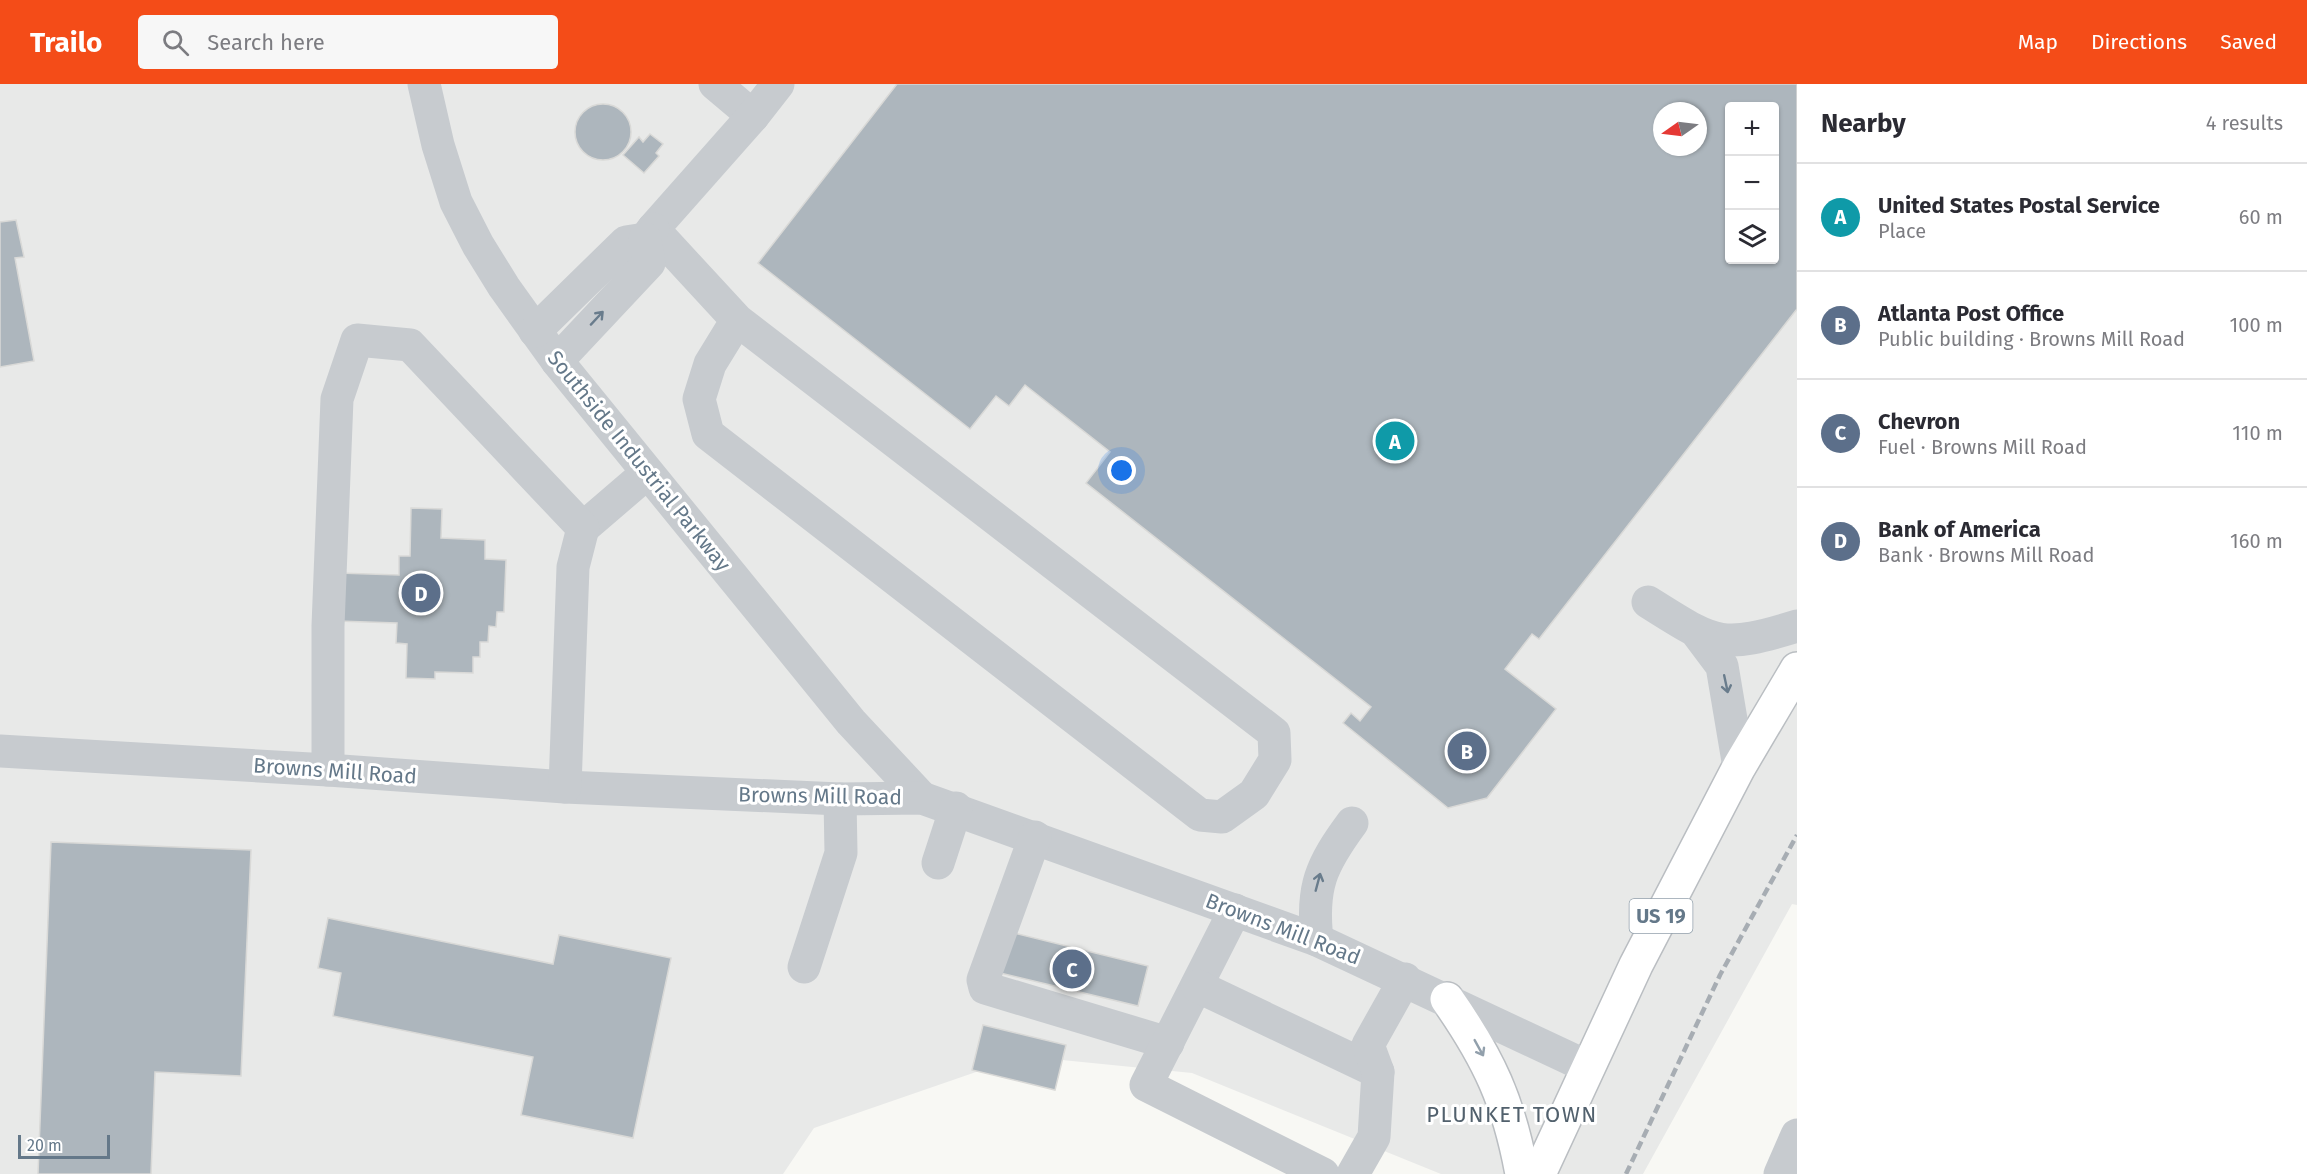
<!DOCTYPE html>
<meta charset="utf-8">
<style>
:root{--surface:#fff;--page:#f7f7f7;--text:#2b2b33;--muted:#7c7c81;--line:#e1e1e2;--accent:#f44c18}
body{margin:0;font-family:"Fira Sans",sans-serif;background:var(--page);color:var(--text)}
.controls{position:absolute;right:18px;top:18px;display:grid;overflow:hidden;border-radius:6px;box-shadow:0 2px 4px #0004}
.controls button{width:54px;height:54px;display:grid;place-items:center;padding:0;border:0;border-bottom:2px solid var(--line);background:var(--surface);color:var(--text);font:30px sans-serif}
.compass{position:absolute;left:1653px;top:18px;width:54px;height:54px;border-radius:50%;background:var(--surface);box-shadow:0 2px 4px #0004;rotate:256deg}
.scale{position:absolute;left:18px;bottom:15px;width:92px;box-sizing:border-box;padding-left:6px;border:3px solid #647889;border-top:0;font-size:16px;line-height:21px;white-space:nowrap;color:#647889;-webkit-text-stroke:4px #fff;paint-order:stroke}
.you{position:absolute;left:1122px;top:387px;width:21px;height:21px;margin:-15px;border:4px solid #fff;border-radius:50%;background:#1a73e8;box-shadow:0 0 0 9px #1a73e833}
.badge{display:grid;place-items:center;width:39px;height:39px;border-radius:50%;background:var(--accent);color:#fff;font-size:20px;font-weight:700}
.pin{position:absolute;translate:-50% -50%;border:3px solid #fff;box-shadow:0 2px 6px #0006}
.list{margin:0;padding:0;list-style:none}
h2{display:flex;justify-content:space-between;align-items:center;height:78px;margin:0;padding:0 24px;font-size:26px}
h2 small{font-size:20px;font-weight:400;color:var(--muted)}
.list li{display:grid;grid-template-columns:39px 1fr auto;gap:18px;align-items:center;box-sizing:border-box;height:108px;padding:0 24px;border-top:2px solid var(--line)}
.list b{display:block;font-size:22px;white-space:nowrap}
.list p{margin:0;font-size:20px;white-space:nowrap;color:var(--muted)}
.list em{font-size:20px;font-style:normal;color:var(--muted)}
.icon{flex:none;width:33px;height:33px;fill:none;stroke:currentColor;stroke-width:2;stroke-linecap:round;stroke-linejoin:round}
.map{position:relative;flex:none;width:1797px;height:1090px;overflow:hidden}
header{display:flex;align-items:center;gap:36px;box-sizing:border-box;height:84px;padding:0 30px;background:var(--accent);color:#fff}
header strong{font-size:28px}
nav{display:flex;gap:33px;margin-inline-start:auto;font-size:21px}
.search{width:420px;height:54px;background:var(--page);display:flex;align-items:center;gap:15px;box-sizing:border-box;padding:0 21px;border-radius:6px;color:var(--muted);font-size:22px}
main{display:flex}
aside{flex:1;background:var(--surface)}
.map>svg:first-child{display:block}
.built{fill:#e8e9e8;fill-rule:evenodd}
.building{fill:#adb6bd;stroke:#d9d9d7;stroke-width:1.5;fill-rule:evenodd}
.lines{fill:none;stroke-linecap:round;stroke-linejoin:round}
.major-casing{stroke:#babec2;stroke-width:36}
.minor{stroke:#c7cbcf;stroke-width:33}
.major{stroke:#fff;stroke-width:33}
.rail{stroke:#a7adb3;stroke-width:4.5;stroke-dasharray:9 4.5;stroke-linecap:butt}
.oneway{stroke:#697c8c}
.oneway2{stroke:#92a0ac}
.labels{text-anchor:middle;stroke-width:6;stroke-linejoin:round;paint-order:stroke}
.shield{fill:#fff;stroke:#92a0ac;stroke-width:1.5}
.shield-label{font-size:20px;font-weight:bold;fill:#647889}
.street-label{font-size:21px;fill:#647889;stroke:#fff}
.neighbourhood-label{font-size:22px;letter-spacing:1.5px;fill:#52616d;stroke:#fff}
</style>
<header>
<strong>Trailo</strong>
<div class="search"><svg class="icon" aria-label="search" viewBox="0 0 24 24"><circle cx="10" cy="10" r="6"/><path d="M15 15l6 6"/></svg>Search here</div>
<nav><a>Map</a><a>Directions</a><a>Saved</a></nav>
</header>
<main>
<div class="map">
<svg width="1797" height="1090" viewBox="0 0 1797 1090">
<rect width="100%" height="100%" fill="#f8f8f4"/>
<path class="built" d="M0 0H1797V821L1792 820 1643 1090H1441L1192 989 1022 972 814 1044 783 1090H0ZM1730 22H1774V176H1730ZM1662 27H1698V63H1662Z"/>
<g class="building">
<path d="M897 0H1797V225L1539 555 1532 550 1505 585 1556 625 1487 714 1448 724 1343 639 1351 629 1360 637 1371 623 1086 399 1110 368 1025 301 1009 322 996 312 970 345 758 179ZM1730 22H1774V176H1730ZM1662 27H1698V63H1662Z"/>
<circle cx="603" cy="48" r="28"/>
<path d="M650 50 663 60 656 69 659 72 644 89 623 71 639 53 643 58Z"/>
<path d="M16 136 24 173 15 174 34 277 0 283V138Z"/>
<path d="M411 424 442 425 441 454 485 456V475L506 476 504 528H497L496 543 489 542 488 558H480V573H473V589L435 588V595L406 594 407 560 396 559 397 539 337 537 338 489 399 491V472H410Z"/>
<path d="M51 758 251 766 241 992 155 988 151 1090H38Z"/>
<path d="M328 834 553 880 559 851 671 874 633 1054 521 1031 533 973 333 932 341 889 318 884Z"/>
<path d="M1006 847 1148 882 1138 922 996 888Z"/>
<path d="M983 941 1066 961 1055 1006 972 986Z"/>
</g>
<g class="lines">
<defs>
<g id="major">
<path d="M1447 915C1489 975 1509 1018 1522 1090"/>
<path d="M1539 1090 1636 881 1739 683 1797 585"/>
</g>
</defs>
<use href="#major" class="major-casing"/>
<g class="minor">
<path d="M424 0 438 61 456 118 478 161 504 203 557 277 851 638 922 714"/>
<path d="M715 0 753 32"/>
<path d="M737 236 710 280 699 315 708 350 1200 731 1222 733 1254 710 1275 676 1274 649 737 236 653 145 753 32 778 0"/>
<path d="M535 247 626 158 645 155 653 145"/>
<path d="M557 277 649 179 645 155"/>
<path d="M583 444 647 389"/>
<path d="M1648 518C1715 560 1719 566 1797 542"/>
<path d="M1698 550 1722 582 1739 683"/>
<path d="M0 667 328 686 565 703 840 715 922 714 1317 856 1588 983"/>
<path d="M328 686V542L337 315 357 256 410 261 583 444 573 483 565 703"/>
<path d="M1035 753 983 896 985 904 1168 959"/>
<path d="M938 779 956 724"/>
<path d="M1235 826 1146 1001 1323 1090"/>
<path d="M1317 856C1311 803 1321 781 1352 739"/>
<path d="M804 883 841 769 840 715"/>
<path d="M1197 902 1378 988"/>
<path d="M1353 1090 1374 1053 1378 988 1368 961 1405 895"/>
<path d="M1780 1090 1797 1051"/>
</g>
<use href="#major" class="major"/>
<path class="rail" d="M1626 1090 1720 891 1797 751"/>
</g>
<defs><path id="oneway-shaft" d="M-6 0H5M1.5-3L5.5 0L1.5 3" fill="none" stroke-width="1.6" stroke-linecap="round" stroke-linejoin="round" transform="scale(1.5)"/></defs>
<g class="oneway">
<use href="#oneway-shaft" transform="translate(597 234) rotate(-47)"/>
<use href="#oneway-shaft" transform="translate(1726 600) rotate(78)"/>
<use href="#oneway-shaft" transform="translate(1318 798) rotate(-75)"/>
</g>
<use class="oneway2" href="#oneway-shaft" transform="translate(1479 964) rotate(61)"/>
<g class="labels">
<rect class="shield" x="1629.5" y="815" width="63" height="34" rx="4.5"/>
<g class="shield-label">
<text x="1661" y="839">US 19</text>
</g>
<g class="street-label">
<text transform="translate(639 377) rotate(51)" y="7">Southside Industrial Parkway</text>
<text transform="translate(335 687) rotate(4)" y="7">Browns Mill Road</text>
<text transform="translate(820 712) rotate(1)" y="7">Browns Mill Road</text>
<text transform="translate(1283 845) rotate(21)" y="7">Browns Mill Road</text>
</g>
<g class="neighbourhood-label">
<text x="1512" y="1038">PLUNKET TOWN</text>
</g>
</g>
</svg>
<div class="controls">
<button>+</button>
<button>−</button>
<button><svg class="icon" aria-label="layers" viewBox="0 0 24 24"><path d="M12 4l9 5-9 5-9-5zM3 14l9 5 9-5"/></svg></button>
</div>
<svg class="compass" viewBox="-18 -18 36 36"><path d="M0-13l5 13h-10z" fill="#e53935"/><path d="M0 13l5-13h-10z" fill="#7c7c81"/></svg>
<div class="scale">20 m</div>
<div class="you"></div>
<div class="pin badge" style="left:1395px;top:357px;background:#0f9aa8">A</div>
<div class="pin badge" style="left:1467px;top:667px;background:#5c6f8a">B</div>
<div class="pin badge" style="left:1072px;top:885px;background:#5c6f8a">C</div>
<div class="pin badge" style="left:421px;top:509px;background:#5c6f8a">D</div>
</div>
<aside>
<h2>Nearby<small>4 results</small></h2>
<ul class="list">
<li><span class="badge" style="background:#0f9aa8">A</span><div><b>United States Postal Service</b><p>Place</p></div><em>60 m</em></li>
<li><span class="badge" style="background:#5c6f8a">B</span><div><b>Atlanta Post Office</b><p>Public building · Browns Mill Road</p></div><em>100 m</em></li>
<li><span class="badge" style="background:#5c6f8a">C</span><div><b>Chevron</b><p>Fuel · Browns Mill Road</p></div><em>110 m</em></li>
<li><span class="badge" style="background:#5c6f8a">D</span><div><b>Bank of America</b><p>Bank · Browns Mill Road</p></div><em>160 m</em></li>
</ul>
</aside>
</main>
